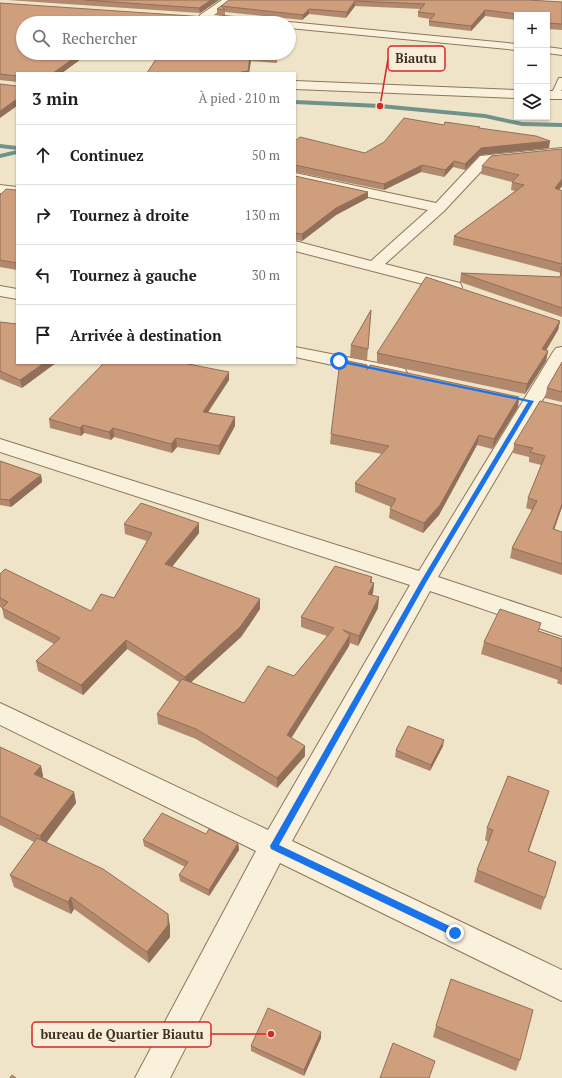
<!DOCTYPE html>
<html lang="fr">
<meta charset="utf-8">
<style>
:root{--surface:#fff;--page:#f2f2f2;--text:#202124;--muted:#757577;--line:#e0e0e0}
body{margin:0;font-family:"PT Serif",serif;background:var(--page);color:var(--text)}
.controls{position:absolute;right:12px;top:12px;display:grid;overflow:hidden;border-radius:0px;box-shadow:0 1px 3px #0004}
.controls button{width:36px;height:36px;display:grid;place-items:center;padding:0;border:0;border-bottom:1px solid var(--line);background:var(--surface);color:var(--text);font:20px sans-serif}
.stop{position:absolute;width:12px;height:12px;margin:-9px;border:3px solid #1a73e8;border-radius:50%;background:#fff}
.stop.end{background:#1a73e8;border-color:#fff;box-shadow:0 1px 4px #0008}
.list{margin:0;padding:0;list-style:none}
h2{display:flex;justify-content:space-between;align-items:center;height:52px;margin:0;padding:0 16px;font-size:17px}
h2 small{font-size:13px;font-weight:400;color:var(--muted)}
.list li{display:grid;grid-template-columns:26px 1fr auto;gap:12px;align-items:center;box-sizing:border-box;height:60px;padding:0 16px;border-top:1px solid var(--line)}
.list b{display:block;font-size:15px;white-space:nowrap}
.list em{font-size:13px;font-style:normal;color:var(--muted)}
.icon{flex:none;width:22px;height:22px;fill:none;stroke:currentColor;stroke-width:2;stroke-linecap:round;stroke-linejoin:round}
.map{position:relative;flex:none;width:562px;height:1078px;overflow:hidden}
.search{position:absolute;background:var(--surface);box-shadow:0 1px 3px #0004;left:16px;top:16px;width:280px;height:44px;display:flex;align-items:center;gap:10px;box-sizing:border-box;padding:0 14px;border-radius:22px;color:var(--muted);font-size:15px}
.panel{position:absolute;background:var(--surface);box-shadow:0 1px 3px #0004;left:16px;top:72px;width:280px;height:292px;border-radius:0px}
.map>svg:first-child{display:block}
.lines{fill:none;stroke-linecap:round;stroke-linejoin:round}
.stream{fill:#6f938a;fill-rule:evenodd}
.service-casing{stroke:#8d765c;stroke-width:2}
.minor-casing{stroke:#8d765c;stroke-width:2}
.service{fill:#faf1dc;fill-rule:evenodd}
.minor{fill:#faf1dc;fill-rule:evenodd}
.wall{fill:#b2896c}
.shaded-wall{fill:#916f58}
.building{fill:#cf9f7d;stroke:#916f58}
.route{fill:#1a73e8}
.leader{fill:none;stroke:#d62828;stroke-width:1.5}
.callout-dot{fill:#d62828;stroke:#f7eed8;stroke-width:1.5}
.callout{fill:#f7eed8;stroke:#d62828;stroke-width:1.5}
.callout-label{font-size:13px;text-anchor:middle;font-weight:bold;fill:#3d2e20}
</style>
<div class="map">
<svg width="562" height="1078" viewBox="0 0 562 1078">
<rect width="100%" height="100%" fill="#f0e4c8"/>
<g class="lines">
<g class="stream">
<path d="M295 100 380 104 485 114 522 122 562 123V127L522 126 485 118 380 108 295 104Z"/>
<path d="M0 144 17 146V150L0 148Z"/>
<path d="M17 150V154L0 158V154Z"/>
</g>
<defs>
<path id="service" d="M559 78H562V89L558 97H552L551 95Z"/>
<g id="minor">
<path d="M222 0H234L214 15 264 20 269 23H227L200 19 199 17 200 15Z"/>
<path d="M289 22 517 44V50L289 28V23H285Z"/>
<path d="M547 47 562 49V55L547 53Z"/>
<path d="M295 81 517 90V98L295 89Z"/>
<rect x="547" y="91" width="15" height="8"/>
<path d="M562 148V156L489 163 444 211 385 264 460 283 462 287 460 291 454 292 295 251V241L371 261 428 210 295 181V173L436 203 480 156Z"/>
<path d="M0 185 17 187V195L0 193Z"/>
<path d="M0 286 17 289V299L0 296Z"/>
<path d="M295 347 398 367 405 369 407 373 405 377 398 379 295 357Z"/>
<path d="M562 347V367L438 577 562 618V636L430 591 292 841 562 970V1001L280 863 170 1078H135L256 851 0 725V703L268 830 410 585 0 452V439L419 571 553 352 556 348Z"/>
</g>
</defs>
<use href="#service" class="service-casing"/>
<use href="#minor" class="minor-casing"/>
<use href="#service" class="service"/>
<use href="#minor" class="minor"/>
</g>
<g class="wall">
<path d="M7 0H219L200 13Z"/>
<path d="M229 0 562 2V30L547 29V15H517V20L485 16 471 31 429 26V21L430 19 418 17V12L421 9 355 6 346 18 309 14 302 20 225 12V15H217V9Z"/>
<path d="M0 3 239 23H23V53H89L62 73H17V82L0 80Z"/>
<path d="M160 53H272L277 57V63L251 61 249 73H147Z"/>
<path d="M444 125 480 128 549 148 480 155 465 170 453 167 444 177 421 172 384 190 295 172V141L365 153Z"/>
<path d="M482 166 562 186 559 190 562 191V317L460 282 461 273 560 277 561 273 453 245 454 236 515 191 511 190 512 182 481 174Z"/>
<path d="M295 176 368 192V198L336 215 302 241 295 240Z"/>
<path d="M17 187V270L0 267V195L16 190Z"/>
<path d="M371 310 367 361 350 357 351 345Z"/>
<path d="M560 321 558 330 546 350 548 351 546 361 525 394 377 363V353Z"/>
<path d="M0 322 17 324 22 388 0 379Z"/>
<path d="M562 362V402L545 398 547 388Z"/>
<path d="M104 363H189L188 364 229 380 208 412 235 417V426L219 455 177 447 172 453 114 437 111 440 84 433 81 436 50 428 49 419Z"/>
<path d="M367 370 519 397 518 407 492 449 477 445 439 515 423 533 389 518 390 509 391 507 355 492V483L382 454 330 444 331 434Z"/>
<path d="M562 406V507L554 529 562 532V575L510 558 512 548 532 510 526 508 528 498 541 465 529 462V457L513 453 514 444Z"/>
<path d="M0 461 41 475 42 482 11 507 0 505Z"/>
<path d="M124 524 199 533 172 567 260 609 241 637 191 682 244 703 294 676 327 636 301 627V617L372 577V582L374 583 373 593 372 595 378 608 358 646 350 643 349 646 291 738 305 746V756L277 788 196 739 158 724 157 714 179 682 127 649 83 695 38 671 36 661 54 644 4 618 2 608 0 607V574L91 611 114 598 147 541 125 534Z"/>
<path d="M539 631 562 639V685L557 683 558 680 481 654 484 642Z"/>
<path d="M443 746 430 771 395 757 396 750Z"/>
<path d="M0 747 41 766 43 776 42 777 74 792 76 803 46 842 170 926V937L149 963 74 909 71 914 14 887 10 875 34 842 0 825Z"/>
<path d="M549 791 545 804 529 851 556 862 541 910 474 882 477 870 488 842 485 840 487 828Z"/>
<path d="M206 834 238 843 239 850 209 896 180 881 179 875 185 867 144 846 143 840Z"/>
<path d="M436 1026 520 1060 516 1071 433 1037Z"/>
<path d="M321 1032V1038L304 1076 251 1051V1046Z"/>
</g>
<g class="shaded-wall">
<path d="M211 0H219L200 13 199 8Z"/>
<path d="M355 1V6L346 18 347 12Z"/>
<path d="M309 9V14L302 20 303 15Z"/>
<path d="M485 10V16L471 31V26Z"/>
<path d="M81 53H89L62 73H53Z"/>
<path d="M250 55 251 61 249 73H241Z"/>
<path d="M17 99V106L0 118V111Z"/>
<path d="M550 141 549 148 480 155 465 170V164L481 148Z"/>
<path d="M454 161 453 167 444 177 445 170Z"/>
<path d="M422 165 421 172 384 190V184Z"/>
<path d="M562 179V186L553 197 555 188Z"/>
<path d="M368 192V198L336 215 302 241V234L336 208Z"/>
<path d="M560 321 558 330 541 359 542 349Z"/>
<path d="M548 351 546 361 525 394 527 384Z"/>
<path d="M44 363H56L22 388 20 380Z"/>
<path d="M229 372V380L203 420V412Z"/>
<path d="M519 397 518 407 492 449 494 439Z"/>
<path d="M235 417V426L219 455V446Z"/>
<path d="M83 425 84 433 81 436 80 428Z"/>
<path d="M113 428 114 437 111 440 109 432Z"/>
<path d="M479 435 477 445 439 515 423 533 424 523Z"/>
<path d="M176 438 177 447 172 453 171 444Z"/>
<path d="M41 475 42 482 11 507 9 500Z"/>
<path d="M562 504V507L551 539 553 529Z"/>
<path d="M199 523V533L166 574 165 564Z"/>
<path d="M374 583 373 593 368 605V594Z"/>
<path d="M379 597 378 608 358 646 359 636Z"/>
<path d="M260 599V609L241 637 186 687 185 677Z"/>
<path d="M350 635 349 646 287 745V735Z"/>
<path d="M126 640 127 649 83 695 81 685Z"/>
<path d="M444 740 443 746 430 771 431 765Z"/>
<path d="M305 746V756L277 788V778Z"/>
<path d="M41 766 43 776 37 784 34 774Z"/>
<path d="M549 791 545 804 524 863 528 851Z"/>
<path d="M74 792 76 803 43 847 40 836Z"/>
<path d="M238 843 239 850 209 896V890Z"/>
<path d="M71 897 74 909 71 914 68 902Z"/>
<path d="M168 914 170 926V937L149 963 147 952Z"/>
<path d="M321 1032V1038L304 1076V1070Z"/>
</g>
<g class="building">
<path d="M85 0H211L199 8Z"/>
<path d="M229 0H528L562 2V24L547 23V15H525L485 10 471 26 429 21 435 14 418 12 425 4 355 1 347 12 309 9 303 15 221 6 225 10 217 9Z"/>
<path d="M0 3 235 19 239 23H141L124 21 122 23H23V53H81L53 73H17V76L0 74Z"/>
<path d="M160 53H272L277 57 250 55 248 71 241 72V73H147Z"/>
<path d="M0 84 17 86V99L0 111Z"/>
<path d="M404 118 444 125 445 122 480 127 479 128 536 136 550 141 481 148 465 164 454 161 445 170 422 165 384 184 295 165V141L300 137 365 153 384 142Z"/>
<path d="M562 149V179L555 188 562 191V264L454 236 524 185 512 182 519 175 482 166 491 156Z"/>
<path d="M295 176 368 192 336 208 302 234 295 233Z"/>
<path d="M17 187V263L0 260V195L6 189 16 190Z"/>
<path d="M562 266V308L461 273 560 277Z"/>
<path d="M426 277 560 321 542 349 548 351 527 384 377 353Z"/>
<path d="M371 310 368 349 351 345Z"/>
<path d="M0 322 17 324V363H44L20 380 0 371Z"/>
<path d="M344 360 367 365V370L370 365 519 397 494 439 479 435 440 505 424 523 390 509 396 499 355 483 389 446 331 434 339 369Z"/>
<path d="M562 362V392L547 388Z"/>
<path d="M104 363H183L229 372 203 412 235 417 219 446 176 438 171 444 113 428 109 432 83 425 80 428 49 419Z"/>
<path d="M540 401 562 406V504L553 529 562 532V564L512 548 537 501 528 498 545 456 530 452 533 448 514 444Z"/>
<path d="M0 461 41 475 9 500 0 499Z"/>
<path d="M141 503 199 523 165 564 260 599 240 627 185 677 126 640 81 685 36 661 60 638 2 608 8 602 0 598V574L5 569 91 611 101 594 114 598 152 533 124 524Z"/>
<path d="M335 566 372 577 370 582 374 583 368 594 379 597 359 636 343 630 350 635 287 735 305 746 277 778 196 729 157 714 182 679 244 703 268 666 294 676 334 628 301 617Z"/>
<path d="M500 609 541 623 538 631 562 639V671H560L562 668 484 642Z"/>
<path d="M408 726 444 740 431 765 396 750Z"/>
<path d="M0 747 41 766 34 774 74 792 40 836 0 816Z"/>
<path d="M508 776 549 791 528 851 556 862 545 898 477 870 493 830 487 828Z"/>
<path d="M162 813 206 834 209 829 238 843 209 890 179 875 188 862 143 840Z"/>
<path d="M37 838 103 869 168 914V925L147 952 71 897 68 902 10 875Z"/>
<path d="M451 979 533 1010 520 1060 436 1026Z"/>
<path d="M268 1008 321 1032 304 1070 251 1046Z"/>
<path d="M393 1043 435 1061 429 1078H380Z"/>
<path d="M12 1075 16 1078H10Z"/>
</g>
<path class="route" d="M339 360 534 401 427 581 279 845 458 930V936L455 937 271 849 270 846 421 581 528 402 337 362Z"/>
<path class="leader" d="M380 106L388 59M271 1034L211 1034"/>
<g class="callout-dot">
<circle cx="380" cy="106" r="4"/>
<circle cx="271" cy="1034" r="4"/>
</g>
<g class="callout">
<rect x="388" y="46" width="57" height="25" rx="4"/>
<rect x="32" y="1022" width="179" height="25" rx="4"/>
</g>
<g class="callout-label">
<text x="416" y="63">Biautu</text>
<text x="122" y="1039">bureau de Quartier Biautu</text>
</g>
</svg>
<div class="controls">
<button>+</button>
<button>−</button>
<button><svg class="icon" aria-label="layers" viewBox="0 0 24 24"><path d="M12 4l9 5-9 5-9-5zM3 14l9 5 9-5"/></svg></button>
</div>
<div class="stop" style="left:339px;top:361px"></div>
<div class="stop end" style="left:455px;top:933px"></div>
<div class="search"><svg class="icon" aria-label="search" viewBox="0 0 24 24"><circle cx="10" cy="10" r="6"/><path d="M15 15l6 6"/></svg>Rechercher</div>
<section class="panel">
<h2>3 min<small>À pied · 210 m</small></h2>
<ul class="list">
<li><svg class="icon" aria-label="ahead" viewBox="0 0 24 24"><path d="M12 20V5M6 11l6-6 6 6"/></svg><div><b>Continuez</b></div><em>50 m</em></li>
<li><svg class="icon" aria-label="right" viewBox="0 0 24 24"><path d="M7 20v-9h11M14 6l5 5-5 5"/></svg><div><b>Tournez à droite</b></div><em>130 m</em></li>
<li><svg class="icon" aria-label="left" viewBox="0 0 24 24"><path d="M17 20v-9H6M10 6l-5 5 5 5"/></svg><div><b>Tournez à gauche</b></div><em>30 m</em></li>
<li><svg class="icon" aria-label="arrive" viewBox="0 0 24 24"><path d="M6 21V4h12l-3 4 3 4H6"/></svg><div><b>Arrivée à destination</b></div></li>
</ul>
</section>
</div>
